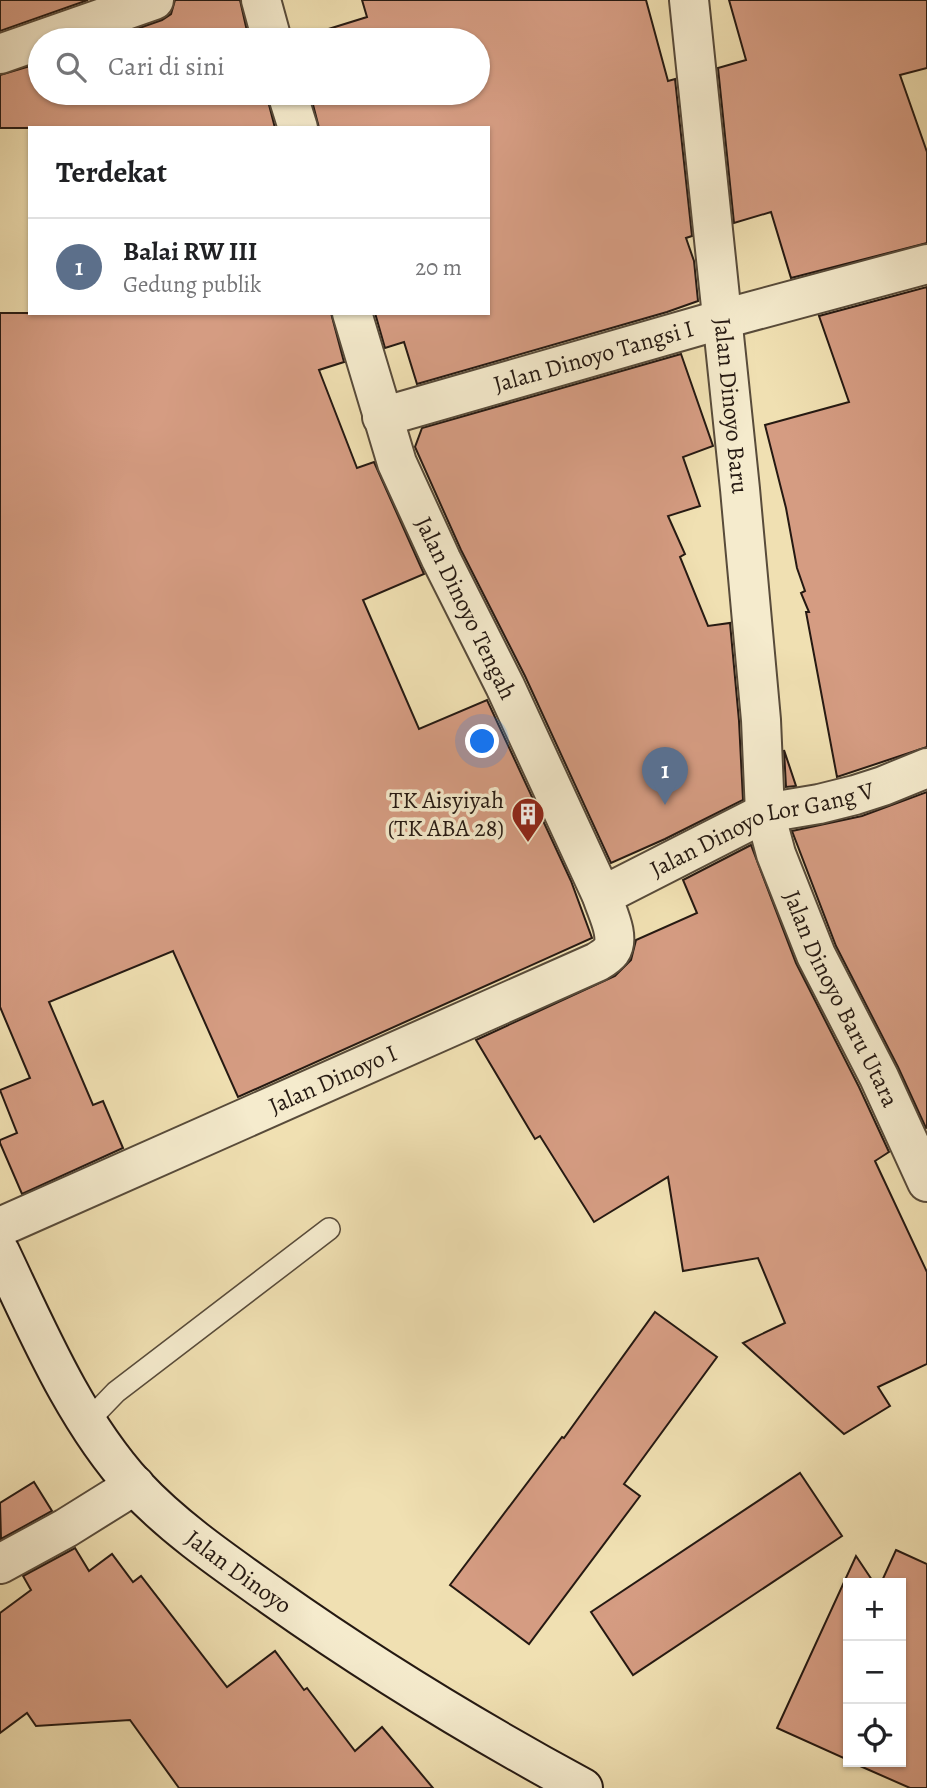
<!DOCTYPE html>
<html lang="id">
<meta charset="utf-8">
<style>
:root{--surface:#fff;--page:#f2f2f2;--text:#202124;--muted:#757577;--line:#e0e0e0;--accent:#8f2418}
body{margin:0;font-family:Alegreya,serif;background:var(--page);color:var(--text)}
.controls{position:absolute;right:21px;bottom:21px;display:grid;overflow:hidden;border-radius:0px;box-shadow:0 2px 5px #0004}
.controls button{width:63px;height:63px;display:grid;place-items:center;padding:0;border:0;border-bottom:2px solid var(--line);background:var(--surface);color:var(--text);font:35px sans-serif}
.you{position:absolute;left:483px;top:742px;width:24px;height:24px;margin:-18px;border:5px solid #fff;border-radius:50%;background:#1a73e8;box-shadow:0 0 0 10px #1a73e833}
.badge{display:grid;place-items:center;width:46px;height:46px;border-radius:50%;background:var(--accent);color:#fff;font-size:23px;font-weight:700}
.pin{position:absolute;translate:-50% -58px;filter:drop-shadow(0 2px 4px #0008)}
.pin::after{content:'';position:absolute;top:37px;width:24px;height:21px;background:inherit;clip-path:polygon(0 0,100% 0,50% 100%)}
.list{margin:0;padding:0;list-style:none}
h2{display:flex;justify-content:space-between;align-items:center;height:91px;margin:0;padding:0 28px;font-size:30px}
h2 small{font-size:23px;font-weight:400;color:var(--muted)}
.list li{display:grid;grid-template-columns:46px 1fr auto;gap:21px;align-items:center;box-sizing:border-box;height:98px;padding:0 28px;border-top:2px solid var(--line)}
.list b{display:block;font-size:26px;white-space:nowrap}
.list p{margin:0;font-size:23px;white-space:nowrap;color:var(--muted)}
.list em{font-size:23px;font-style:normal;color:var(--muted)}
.icon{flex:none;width:38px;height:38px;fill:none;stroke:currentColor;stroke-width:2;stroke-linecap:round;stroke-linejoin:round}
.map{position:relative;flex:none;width:927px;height:1788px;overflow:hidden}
.search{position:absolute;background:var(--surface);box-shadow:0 2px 5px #0004;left:28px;top:28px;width:462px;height:77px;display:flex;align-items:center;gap:18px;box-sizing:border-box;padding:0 24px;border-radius:38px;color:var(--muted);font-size:26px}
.panel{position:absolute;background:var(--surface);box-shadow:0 2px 5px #0004;left:28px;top:126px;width:462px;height:189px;border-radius:0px}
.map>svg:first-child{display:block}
.building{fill:#d59c82;stroke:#251912;stroke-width:2}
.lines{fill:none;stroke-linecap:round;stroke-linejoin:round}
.service-casing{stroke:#584b3a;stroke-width:24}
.minor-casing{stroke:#584b3a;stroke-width:42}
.secondary-casing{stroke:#251912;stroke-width:42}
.service{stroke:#f5ebcd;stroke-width:21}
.minor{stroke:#f5ebcd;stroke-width:38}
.secondary{stroke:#f5ebcd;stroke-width:38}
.labels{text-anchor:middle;stroke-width:7;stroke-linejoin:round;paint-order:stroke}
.street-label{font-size:24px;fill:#251912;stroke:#f5ebcd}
.poi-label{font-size:24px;fill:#251912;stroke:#f5ebcd;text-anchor:end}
</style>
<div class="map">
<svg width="927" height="1788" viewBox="0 0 927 1788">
<rect width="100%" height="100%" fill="#f0e0b2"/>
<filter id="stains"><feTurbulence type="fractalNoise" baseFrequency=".00286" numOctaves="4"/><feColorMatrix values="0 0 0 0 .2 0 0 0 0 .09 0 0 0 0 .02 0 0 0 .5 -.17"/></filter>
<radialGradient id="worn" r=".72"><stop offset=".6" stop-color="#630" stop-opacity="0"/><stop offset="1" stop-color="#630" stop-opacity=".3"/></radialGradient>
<g class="building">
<path d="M0 0H88L0 31Z"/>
<path d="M175 0H240L249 40H105L162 20 171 14Z"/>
<path d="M362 0H646L668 81 675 79 692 236 686 238 694 261 698 301 667 312 417 384 404 342 385 348 375 313H488V128H319L310 93H478V40H293L367 17Z"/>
<path d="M729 0H927V68L900 75 927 152V243L791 278 771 212 734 223 718 68 746 60Z"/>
<path d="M40 63V93H266L275 128H0V75Z"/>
<path d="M927 287V747L837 777 806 612H809L801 593 805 591 797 568 786 508 765 425 849 402 819 316Z"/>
<path d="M0 313H331L344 362 319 370 357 468 374 462 424 574 363 600 419 729 487 700 571 881 592 938 238 1097 173 951 49 1002 93 1105 103 1101 123 1148 22 1194 0 1143V1140L17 1133 0 1090 30 1078 0 1007Z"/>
<path d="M681 354 713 446 683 457 700 506 668 516 685 554 680 557 708 626 730 623 739 721 743 800 665 839 611 863 525 676 461 550 415 447 422 428Z"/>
<path d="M784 750 796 786 786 787Z"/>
<path d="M927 792V1127L926 1128 898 1067 836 946 792 831 862 816Z"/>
<path d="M751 845 796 963 859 1087 889 1152 875 1161 927 1272V1364L878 1387 890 1406 844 1434 743 1343 785 1323 758 1258 683 1271 668 1177 594 1222 540 1136 535 1139 476 1040 615 976 631 960 636 940 697 913 683 880Z"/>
<path d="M655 1312 717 1357 624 1484 640 1496 529 1644 450 1585 562 1437 564 1438Z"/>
<path d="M800 1473 842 1536 633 1675 591 1612Z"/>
<path d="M34 1482 52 1511 1 1539 0 1503Z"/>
<path d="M75 1548 89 1571 112 1554 133 1582 141 1576 227 1687 275 1651 304 1690 307 1688 355 1751 382 1727 433 1788H179L130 1720 36 1726 27 1713 0 1733V1613L31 1590 23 1576Z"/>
<path d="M896 1550 927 1564V1788H910L851 1762H901V1583H881Z"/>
<path d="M856 1556 874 1583H848V1760L777 1728Z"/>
</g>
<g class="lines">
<defs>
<path id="service" d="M87 1422 116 1392 329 1229"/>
<g id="minor">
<path d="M261 0 272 40"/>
<path id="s1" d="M689 0 740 489 761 720 765 813 776 854 816 955 879 1077 927 1182"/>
<path d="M0 54 154 0"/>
<path d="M287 93 298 128"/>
<path id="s2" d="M382 417 723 319 927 264"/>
<path id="s3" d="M602 896 765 813 819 804 855 795 883 786 927 768"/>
<path id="s4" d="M0 1227 597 962C602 959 608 955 611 951 621 937 606 910 602 896L505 686 441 559 397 463 352 313"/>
<path d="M0 1564 66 1528 135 1485"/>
</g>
<g id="secondary">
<path id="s5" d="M0 1252C38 1332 75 1420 135 1486 174 1528 224 1562 272 1596 371 1666 476 1730 583 1788"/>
</g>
</defs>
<use href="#service" class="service-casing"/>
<use href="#minor" class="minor-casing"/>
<use href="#secondary" class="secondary-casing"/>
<use href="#service" class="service"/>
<use href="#minor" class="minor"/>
<use href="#secondary" class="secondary"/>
</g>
<defs>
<symbol id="building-pin" viewBox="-11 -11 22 30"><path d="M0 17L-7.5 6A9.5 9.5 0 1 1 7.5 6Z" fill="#8f2418" stroke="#f5ebcd"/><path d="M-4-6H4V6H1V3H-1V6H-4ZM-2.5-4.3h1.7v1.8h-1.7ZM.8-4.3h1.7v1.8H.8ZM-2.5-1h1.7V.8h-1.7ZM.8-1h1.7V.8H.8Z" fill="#fff"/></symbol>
</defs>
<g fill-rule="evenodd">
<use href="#building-pin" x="509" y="795" width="38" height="52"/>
</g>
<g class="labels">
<g class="street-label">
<text dy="8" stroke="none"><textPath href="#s2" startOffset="220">Jalan Dinoyo Tangsi I</textPath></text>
<text dy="8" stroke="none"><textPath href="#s1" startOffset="408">Jalan Dinoyo Baru</textPath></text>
<text transform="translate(466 608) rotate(64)" y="8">Jalan Dinoyo Tengah</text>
<text dy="8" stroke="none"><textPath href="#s3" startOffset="175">Jalan Dinoyo Lor Gang V</textPath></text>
<text dy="8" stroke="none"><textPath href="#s1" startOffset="1018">Jalan Dinoyo Baru Utara</textPath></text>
<text dy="8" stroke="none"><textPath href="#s4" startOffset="364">Jalan Dinoyo I</textPath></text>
<text dy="8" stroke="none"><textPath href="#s5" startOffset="406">Jalan Dinoyo</textPath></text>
</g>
<g class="poi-label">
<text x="504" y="808">TK Aisyiyah<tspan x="504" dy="28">(TK ABA 28)</tspan></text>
</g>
</g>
<rect width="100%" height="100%" filter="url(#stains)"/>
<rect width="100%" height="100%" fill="url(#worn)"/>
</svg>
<div class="controls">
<button>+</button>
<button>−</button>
<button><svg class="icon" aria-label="locate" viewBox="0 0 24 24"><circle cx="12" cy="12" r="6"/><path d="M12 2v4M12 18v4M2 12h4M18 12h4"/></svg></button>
</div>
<div class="you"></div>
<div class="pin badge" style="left:665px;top:805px;background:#5c6f8a">1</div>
<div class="search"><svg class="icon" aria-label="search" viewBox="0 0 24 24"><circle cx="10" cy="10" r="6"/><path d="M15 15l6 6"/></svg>Cari di sini</div>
<section class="panel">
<h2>Terdekat<small></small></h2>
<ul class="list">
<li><span class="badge" style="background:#5c6f8a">1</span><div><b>Balai RW III</b><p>Gedung publik</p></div><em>20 m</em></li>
</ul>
</section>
</div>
